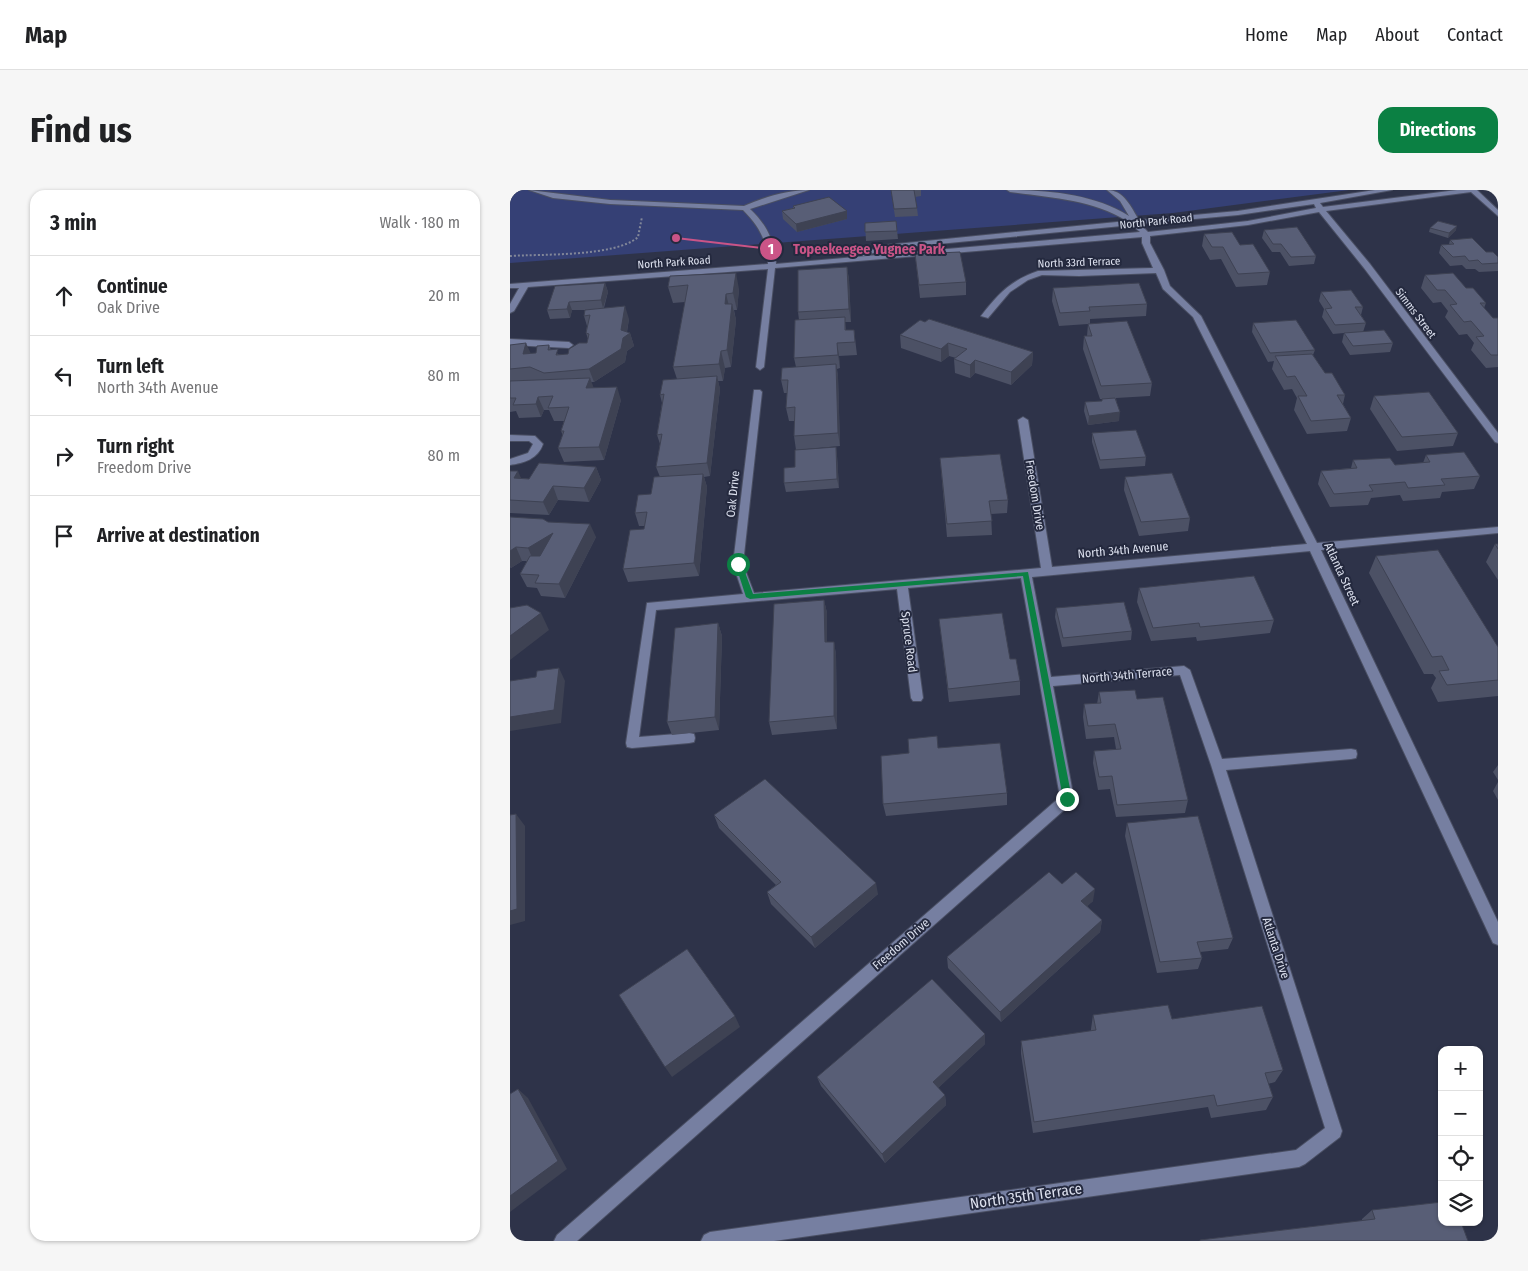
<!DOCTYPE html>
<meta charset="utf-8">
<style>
:root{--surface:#fff;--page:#f6f6f6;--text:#202124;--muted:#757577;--line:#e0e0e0;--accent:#0b8043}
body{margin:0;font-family:"Fira Sans Condensed",sans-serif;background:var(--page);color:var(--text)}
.controls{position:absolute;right:15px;bottom:15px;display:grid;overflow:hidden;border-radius:10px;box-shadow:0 1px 4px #0004}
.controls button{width:45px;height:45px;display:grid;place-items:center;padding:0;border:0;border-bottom:1px solid var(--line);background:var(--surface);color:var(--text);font:25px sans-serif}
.stop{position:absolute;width:15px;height:15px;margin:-11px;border:4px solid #0b8043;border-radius:50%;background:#fff}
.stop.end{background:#0b8043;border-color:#fff;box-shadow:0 1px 5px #0008}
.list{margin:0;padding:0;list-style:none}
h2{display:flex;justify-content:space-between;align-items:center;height:65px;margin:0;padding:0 20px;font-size:21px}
h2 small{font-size:16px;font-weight:400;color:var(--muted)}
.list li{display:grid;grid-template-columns:32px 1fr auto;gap:15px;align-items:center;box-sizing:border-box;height:80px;padding:0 20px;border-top:1px solid var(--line)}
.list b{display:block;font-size:19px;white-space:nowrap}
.list p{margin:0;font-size:16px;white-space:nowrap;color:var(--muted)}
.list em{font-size:16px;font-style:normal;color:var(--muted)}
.icon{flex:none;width:28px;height:28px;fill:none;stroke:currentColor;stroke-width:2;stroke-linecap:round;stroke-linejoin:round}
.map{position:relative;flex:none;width:988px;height:1051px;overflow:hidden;border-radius:15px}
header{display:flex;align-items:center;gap:30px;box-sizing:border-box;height:70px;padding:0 25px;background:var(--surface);border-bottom:1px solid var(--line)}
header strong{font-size:24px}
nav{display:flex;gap:28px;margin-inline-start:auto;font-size:18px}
.intro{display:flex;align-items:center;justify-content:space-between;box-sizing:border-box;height:120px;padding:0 30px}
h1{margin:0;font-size:35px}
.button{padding:12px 22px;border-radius:15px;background:var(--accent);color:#fff;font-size:18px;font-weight:700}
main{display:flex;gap:30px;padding:0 30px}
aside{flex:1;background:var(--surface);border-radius:15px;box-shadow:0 1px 4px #0004}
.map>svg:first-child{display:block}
.green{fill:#354075}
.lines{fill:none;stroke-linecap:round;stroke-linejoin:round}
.minor-casing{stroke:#4a4f63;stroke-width:2}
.path{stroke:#828799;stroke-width:2;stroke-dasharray:2 2;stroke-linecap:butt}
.minor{fill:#767fa1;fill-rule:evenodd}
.wall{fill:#4c5165}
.shaded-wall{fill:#3e4253}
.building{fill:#585e76;stroke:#3e4253}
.route{fill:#0b8043}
.labels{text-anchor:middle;stroke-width:4;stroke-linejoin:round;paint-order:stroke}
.far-street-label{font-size:11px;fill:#dce0ee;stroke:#24293e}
.street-label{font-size:12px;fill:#dce0ee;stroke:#24293e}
.near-street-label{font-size:15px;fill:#dce0ee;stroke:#24293e}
.leader{fill:none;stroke:#ca5487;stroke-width:2}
.callout-dot{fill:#ca5487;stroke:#24293e;stroke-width:2}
.mark-label{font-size:15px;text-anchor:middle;font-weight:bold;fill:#fff}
.callout-label{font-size:14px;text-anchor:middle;font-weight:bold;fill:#ca5487;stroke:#24293e;stroke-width:4;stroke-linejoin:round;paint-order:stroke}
</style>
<header>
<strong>Map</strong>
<nav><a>Home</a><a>Map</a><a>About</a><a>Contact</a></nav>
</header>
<div class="intro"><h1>Find us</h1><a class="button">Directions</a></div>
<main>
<aside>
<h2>3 min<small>Walk · 180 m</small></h2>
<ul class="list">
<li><svg class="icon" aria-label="ahead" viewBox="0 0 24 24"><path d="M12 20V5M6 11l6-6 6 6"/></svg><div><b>Continue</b><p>Oak Drive</p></div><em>20 m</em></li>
<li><svg class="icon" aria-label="left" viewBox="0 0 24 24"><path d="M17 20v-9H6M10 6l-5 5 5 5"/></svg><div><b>Turn left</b><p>North 34th Avenue</p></div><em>80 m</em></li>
<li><svg class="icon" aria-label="right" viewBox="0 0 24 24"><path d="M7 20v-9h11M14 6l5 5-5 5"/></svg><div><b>Turn right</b><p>Freedom Drive</p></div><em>80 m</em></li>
<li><svg class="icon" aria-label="arrive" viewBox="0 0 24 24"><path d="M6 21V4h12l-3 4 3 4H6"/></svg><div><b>Arrive at destination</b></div></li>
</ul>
</aside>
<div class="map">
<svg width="988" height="1051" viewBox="0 0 988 1051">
<rect width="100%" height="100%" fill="#2e3349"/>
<path class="green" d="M0 0H839L663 23 0 73Z"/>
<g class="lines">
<defs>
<g id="minor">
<path d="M19 0 100 10 234 16C254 7 278 0 299 0L240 19C257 35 264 50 266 74L630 42 622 35 377 59 353 66 349 64 376 55 617 31C581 9 541 8 500 2L497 0C537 0 584 4 619 26L610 11 597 0C614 0 621 17 629 30L728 21 865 0H882L810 13 813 17 947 0H967L988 20V26L961 2 816 21 860 74 988 243V253L985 252 854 78 809 22 738 35 640 46V53L654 80 660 96 691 126 807 353 988 337V343L811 360 988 732V755L983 753 800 361 522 387 541 487 674 476 680 480 712 569 841 559 846 560 847 564 846 568 841 569 716 580 832 941 830 947 795 974 789 977 264 1051H191L194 1045 200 1042 786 960 815 938 701 575 670 485 543 496 564 609 562 613 67 1051H44L47 1045 550 607 511 388 398 398 413 508 411 511H403L401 508 387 399 146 420 129 547 179 543 184 544 185 548 184 552 179 553 122 558 117 557 116 553 137 413 233 404 223 374 244 200H250L252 202 233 374 244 403 531 378 508 230 513 227 518 230 542 377 797 354 683 127 653 99 646 83 569 86 532 85 518 90 500 102 478 128 471 126C488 104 501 90 528 81L643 78 632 53V47L265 78 254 177 250 180 246 177 258 79 18 97 4 121 0 123V114L9 98H0V94L258 74C257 51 250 37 233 20L100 14 43 8ZM804 14 806 18 738 31 638 42 630 34 728 25Z"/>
<path d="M0 149 59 152 63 155 59 158 0 155Z"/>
<path d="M0 245 25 246 33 254C28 269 14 273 0 275V269L18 263 23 254 19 251H0Z"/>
</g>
</defs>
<use href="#minor" class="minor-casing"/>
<path class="path" d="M0 66C30 64 106 67 128 47L132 27"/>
<use href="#minor" class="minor"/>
</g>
<g class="wall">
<path d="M381 0H411V6L405 7 407 18 408 26 385 27Z"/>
<path d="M283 16 337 29 287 42 273 29 272 21 283 18Z"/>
<path d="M386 31 388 49 356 51 355 33Z"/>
<path d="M920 38 946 40 938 48 919 42Z"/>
<path d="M754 40 806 66 804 74 779 76 770 62H762L752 48Z"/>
<path d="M694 44 730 55 760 82 757 95 726 97 711 69 700 70 692 56Z"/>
<path d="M940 50 988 67V81L969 82 965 79H956L952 75 940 76 929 63 931 55 939 54Z"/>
<path d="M405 64 456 92V105L410 108Z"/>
<path d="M337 77 339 90 341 132H335L336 140H344L347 165 329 166 330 178 327 179 328 187 330 256 286 260 284 246V231H279L276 218 277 203H274L271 190 286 177 284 168 289 130 288 122Z"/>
<path d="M915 85 956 98 976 113 974 118 983 128H988V177L976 178 961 160 964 153 957 144 949 145 935 127 938 121 931 112 923 113 911 98Z"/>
<path d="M160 86 229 99 227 120H224L226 130 221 177 215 178 213 191H208L210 199 200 286 194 287 197 297 189 386 118 392 113 379 134 339 135 336H129L125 323 141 304 150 287 146 277 150 254 147 245 152 213 150 205 167 189 163 177 175 112 163 113 158 97Z"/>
<path d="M95 93 98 102 94 118 119 129 117 142 120 143 124 156 117 161 115 172 84 192H81L83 198 111 210 94 270 54 272 48 258 53 246 51 241 54 231H44L39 220H34L31 227 9 228 6 221 0 222V155L20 164 26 163 39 155 41 160 50 165 58 164 77 153 78 149 76 143 77 136 74 126 75 120H62L60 128 40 129 37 120Z"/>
<path d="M543 98 637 114 636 126 580 129V134L642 193 640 206 606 208 609 231 578 235 574 221 575 212 592 211V209H590L573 159 574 146H577L578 134 549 136 542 111Z"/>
<path d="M811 102 853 117 851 125 856 133 853 142 883 153 880 162 840 165 832 152 834 143 823 144 812 127 814 119 809 111Z"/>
<path d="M743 133 805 160 803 165 815 183 835 205 833 214 841 228 837 241 797 244 784 220 787 208 782 199 774 200 762 179 764 171 758 172 742 142Z"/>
<path d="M390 145 523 162 522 175 501 195 465 183 460 188 445 183 444 169 446 168 439 166 431 172 391 158Z"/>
<path d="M864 206 948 243 943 256 887 261 860 219Z"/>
<path d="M582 243 636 267 635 276 590 279 582 252Z"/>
<path d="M326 257 327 266 329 298 276 302 274 293 285 277Z"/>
<path d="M916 265 970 286 964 299 932 302 930 308 893 311 890 305 861 308 858 315 820 317 808 294 811 281 841 278 843 270 885 275 913 273Z"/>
<path d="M430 268 498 310 497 323 481 324 482 345 437 347Z"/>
<path d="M86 277 91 290 79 312 48 310 39 325 0 323V281L11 288 19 289Z"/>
<path d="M615 287 680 328 678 341 629 346 614 300Z"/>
<path d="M0 327 38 332 86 347 55 408 31 406 27 398 17 397 10 384 17 371H12L1 378 0 377Z"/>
<path d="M985 354H988V390L976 372Z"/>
<path d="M866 366 988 457V506L928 512 921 498 926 488 923 484H914L859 383Z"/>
<path d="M629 398 764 430 760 443 687 451 686 447 641 451 627 412Z"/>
<path d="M314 410 317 423V452H324L326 465 327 539 262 545 259 532Z"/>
<path d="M546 418 622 441 621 450 552 457 545 427Z"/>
<path d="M429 429 500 469 510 491V505L439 512Z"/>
<path d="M208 433 212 446 209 540 162 545 157 532Z"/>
<path d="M589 502 627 509 678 610 675 623 606 627 600 599 588 600 583 573 584 561 606 559 604 547 576 549 573 527 574 514H587Z"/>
<path d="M428 558 497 603V615L376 626 373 614 399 563Z"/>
<path d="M988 575V590L983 582Z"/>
<path d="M988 592V610L983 601Z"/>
<path d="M204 625 368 704 305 758 261 714 257 702 266 695 209 638Z"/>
<path d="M617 633 723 748 718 759 690 762 692 768 688 779 647 783 615 646Z"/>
<path d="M552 694 583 711 577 716 592 730 590 742 491 832 438 778 437 767Z"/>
<path d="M583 825 662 829 773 880 765 892 758 894 763 907 756 920 701 928 698 917 523 943 511 864V851L581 841V839Z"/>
<path d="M475 854 428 898 435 905 436 915 375 973 311 896 307 887Z"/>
<path d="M862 1020 958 1051H690V1050L852 1031V1029Z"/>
</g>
<g class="shaded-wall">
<path d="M337 21V29L287 42 286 34Z"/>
<path d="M947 36 946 40 938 48 939 43Z"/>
<path d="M337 77 339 90 341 132 339 119Z"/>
<path d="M226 83 229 99 227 120 223 103Z"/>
<path d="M95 93 98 102 93 118 91 110Z"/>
<path d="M216 104 220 120 215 114Z"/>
<path d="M59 112 62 120 60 128 57 119Z"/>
<path d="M222 114 226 130 221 177 217 160Z"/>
<path d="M115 116 119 129 116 146 120 143 124 156 117 161 115 172 84 192 79 179 111 140Z"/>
<path d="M16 153 22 166 13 164Z"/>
<path d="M327 153 329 166 330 178 328 165Z"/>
<path d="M438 153 439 166 431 172V159Z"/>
<path d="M211 161 215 178 213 191 209 174Z"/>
<path d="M523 162 522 175 501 195V182Z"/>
<path d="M465 170V183L460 188V175Z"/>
<path d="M326 174 328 187 330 256 328 243Z"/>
<path d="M207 186 210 199 200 286 197 273Z"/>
<path d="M80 188 85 201 76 198Z"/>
<path d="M107 197 111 210 94 270 89 257Z"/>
<path d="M28 207 34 220 31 227 26 214Z"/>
<path d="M610 222 609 231 578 235 579 226Z"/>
<path d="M326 257 327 266 329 298 327 289Z"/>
<path d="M86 277 91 290 79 312 74 298Z"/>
<path d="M8 281 14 295 4 288Z"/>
<path d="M193 284 197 297 189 386 184 373Z"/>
<path d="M43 296 48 310 39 325 33 312Z"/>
<path d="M80 334 86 347 55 408 49 394Z"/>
<path d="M43 343 49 357 24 372 18 358Z"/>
<path d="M6 357 12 371 1 378 0 376V361Z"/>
<path d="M314 410 317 423V466L315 452Z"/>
<path d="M31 423 39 440 0 470V446Z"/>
<path d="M208 433 212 446 209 540 205 527Z"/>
<path d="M324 452 326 465 327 539 324 526Z"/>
<path d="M49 478 55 491 51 533 0 541V527Z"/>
<path d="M6 624 15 636V731L0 735V721Z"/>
<path d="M366 693 368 704 305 758 301 747Z"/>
<path d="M585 699 583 711 570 723 571 711Z"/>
<path d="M592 730 590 742 491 832 490 822Z"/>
<path d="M225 826 230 837 162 887 155 877Z"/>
<path d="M475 844V854L424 902 423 892Z"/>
<path d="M8 899 18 908 57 979 0 1022V1006Z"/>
<path d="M435 905 436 915 375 973 372 964Z"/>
</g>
<g class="building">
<path d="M381 0H404L407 18 384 19Z"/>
<path d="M319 7 337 21 286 34 272 21 285 18 283 16Z"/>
<path d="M386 31 387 41 355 42V33Z"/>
<path d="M928 31 947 36 939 43 920 38Z"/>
<path d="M787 37 806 66 781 67 771 54H763L754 40Z"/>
<path d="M722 42 730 55 743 54 760 82 728 84 713 57H702L694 44Z"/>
<path d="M962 48 976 62H983L988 67V73L972 74 968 70 959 71 955 66 943 67 931 55 944 54 940 50Z"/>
<path d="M450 62 456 92 409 95 405 64Z"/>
<path d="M337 77 339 119 288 122V80Z"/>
<path d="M226 83 223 103 216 104 215 114H222L217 160 211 161 209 174 163 177 178 95 158 97 160 86Z"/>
<path d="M943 83 956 98H963L976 113H970L983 128H988V165H981L966 147 974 146 961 131 954 132 940 115 947 114 935 100H927L915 85Z"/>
<path d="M95 93 91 110 59 112 57 119 37 120 45 96Z"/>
<path d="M629 93 637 114 579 117 580 121 550 123 543 98Z"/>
<path d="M841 100 853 117H845L856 133 825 135 815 119 822 118 811 102Z"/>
<path d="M115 116 111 140 120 143 113 148 111 159 79 179 34 183 20 177 0 179V155L16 153 13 164 26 163 27 156 39 155 38 160 48 159 46 165 58 164 59 159 69 153H77L79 144 76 143 80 125 74 126 75 120Z"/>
<path d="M335 127V140H344L345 152 327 153 328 165 284 168 285 130Z"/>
<path d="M419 129 523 162 501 182 465 170 460 175 444 169 457 159 438 153 431 159 390 145 410 130 415 132Z"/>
<path d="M786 130 805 160 760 163 743 133Z"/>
<path d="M617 131 642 193 591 196 574 146H582L578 134Z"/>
<path d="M874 140 883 153 843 156 834 143Z"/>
<path d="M802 164 815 183H822L835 205H827L841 228 801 231 788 206H797L785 186 777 187 765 166Z"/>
<path d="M326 174 328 243 284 246 285 217 276 218 278 190H271L272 178Z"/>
<path d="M207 186 197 273 146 277 152 244 147 245 154 204 150 205 153 190Z"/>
<path d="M80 188 76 198 107 197 89 257 48 258 54 241H51L59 217 38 218 43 206 28 207 26 214 3 215 6 208H0V191Z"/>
<path d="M919 202 948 243 892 247 864 206Z"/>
<path d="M605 208 610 222 579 226 575 212 592 211V209Z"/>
<path d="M626 240 636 267 590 270 582 243Z"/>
<path d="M326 257 327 289 274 293V278L285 277V260Z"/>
<path d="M954 262 970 286 931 289 935 295 898 298 895 292 859 295 863 301 824 304 811 281 847 278 843 270 880 268 885 275 920 272 916 265Z"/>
<path d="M490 264 498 310 479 311 482 331 437 334 430 268Z"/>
<path d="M29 273 86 277 74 298 43 296 33 312 0 310V281H8L4 288 19 289Z"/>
<path d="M662 283 680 328 631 332 615 287Z"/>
<path d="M193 284 184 373 113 379 120 340 134 339 137 322 125 323 128 305 141 304 144 287Z"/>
<path d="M0 327 33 329 38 332 80 334 49 394 25 393 29 385 10 384 20 366H30L43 343 18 358 6 357 0 361Z"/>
<path d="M985 354H988V359Z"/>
<path d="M928 360 988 457V490L937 495 929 481 939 480 932 466 922 467 866 366Z"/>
<path d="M744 386 764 430 690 437 689 433 643 438 629 398Z"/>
<path d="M314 410 315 452H324V526L259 532 264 414Z"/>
<path d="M614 412 622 441 553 448 546 418Z"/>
<path d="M17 415 31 423 0 446V418Z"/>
<path d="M492 423 500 469H506L510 491 438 499 429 429Z"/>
<path d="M208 433 205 527 157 532 165 438Z"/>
<path d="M49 478 44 520 0 527V491L26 487 27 481Z"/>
<path d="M625 500 627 509 653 507 678 610 607 615 602 586 589 587 584 561 611 559 605 534 578 536 574 514 591 513 589 502Z"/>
<path d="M427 546 428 558 490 553 497 603 373 614 371 566 399 563 398 549Z"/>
<path d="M255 589 366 693 301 747 257 702 271 692 204 625Z"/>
<path d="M6 624 7 719 0 721V625Z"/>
<path d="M688 626 723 748 687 752 692 768 650 772 617 633Z"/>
<path d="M539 682 552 694 566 682 585 699 571 711 592 730 490 822 437 767Z"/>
<path d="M177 759 225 826 155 877 109 805Z"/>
<path d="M422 789 475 844 423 892 435 905 372 964 307 887Z"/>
<path d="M658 815 662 829 752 816 773 880 755 883 763 907 707 916 704 905 524 932 511 851 586 840 583 825Z"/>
<path d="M8 899 48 971 0 1006V904Z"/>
<path d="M932 1012V1032H951L958 1051H690V1050L865 1029 862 1020Z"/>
</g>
<path class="route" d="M225 373 232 374 243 404 518 382 562 609 560 612 557 613 553 609 513 386 240 409 236 407Z"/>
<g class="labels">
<g class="far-street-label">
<text transform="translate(646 31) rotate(-6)" y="4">North Park Road</text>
<text transform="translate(164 72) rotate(-4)" y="4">North Park Road</text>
<text transform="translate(569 72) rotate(-2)" y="4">North 33rd Terrace</text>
<text transform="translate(906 123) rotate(53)" y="4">Simms Street</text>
</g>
<g class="street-label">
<text transform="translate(223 304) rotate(-84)" y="4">Oak Drive</text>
<text transform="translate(525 305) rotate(81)" y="4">Freedom Drive</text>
<text transform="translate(613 360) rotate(-5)" y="4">North 34th Avenue</text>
<text transform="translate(832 384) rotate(65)" y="4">Atlanta Street</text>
<text transform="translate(399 452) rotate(83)" y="4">Spruce Road</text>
<text transform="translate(617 485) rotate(-5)" y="4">North 34th Terrace</text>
<text transform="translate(391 754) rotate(-41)" y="4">Freedom Drive</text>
<text transform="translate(766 758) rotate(72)" y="4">Atlanta Drive</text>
</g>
<g class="near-street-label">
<text transform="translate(516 1006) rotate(-8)" y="5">North 35th Terrace</text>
</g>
</g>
<path class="leader" d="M166 48L261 59"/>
<g class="callout-dot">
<circle cx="166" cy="48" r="5"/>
<circle cx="261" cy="59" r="12"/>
</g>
<g class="mark-label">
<text x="261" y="64">1</text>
</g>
<g class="callout-label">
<text x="359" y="64">Topeekeegee Yugnee Park</text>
</g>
</svg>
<div class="controls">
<button>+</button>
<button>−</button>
<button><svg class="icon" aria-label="locate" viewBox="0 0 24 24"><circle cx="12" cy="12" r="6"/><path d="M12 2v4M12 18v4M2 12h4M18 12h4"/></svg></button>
<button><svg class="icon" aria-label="layers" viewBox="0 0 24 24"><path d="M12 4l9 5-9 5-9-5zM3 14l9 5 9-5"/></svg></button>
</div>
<div class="stop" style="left:228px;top:374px"></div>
<div class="stop end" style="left:557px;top:609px"></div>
</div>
</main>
